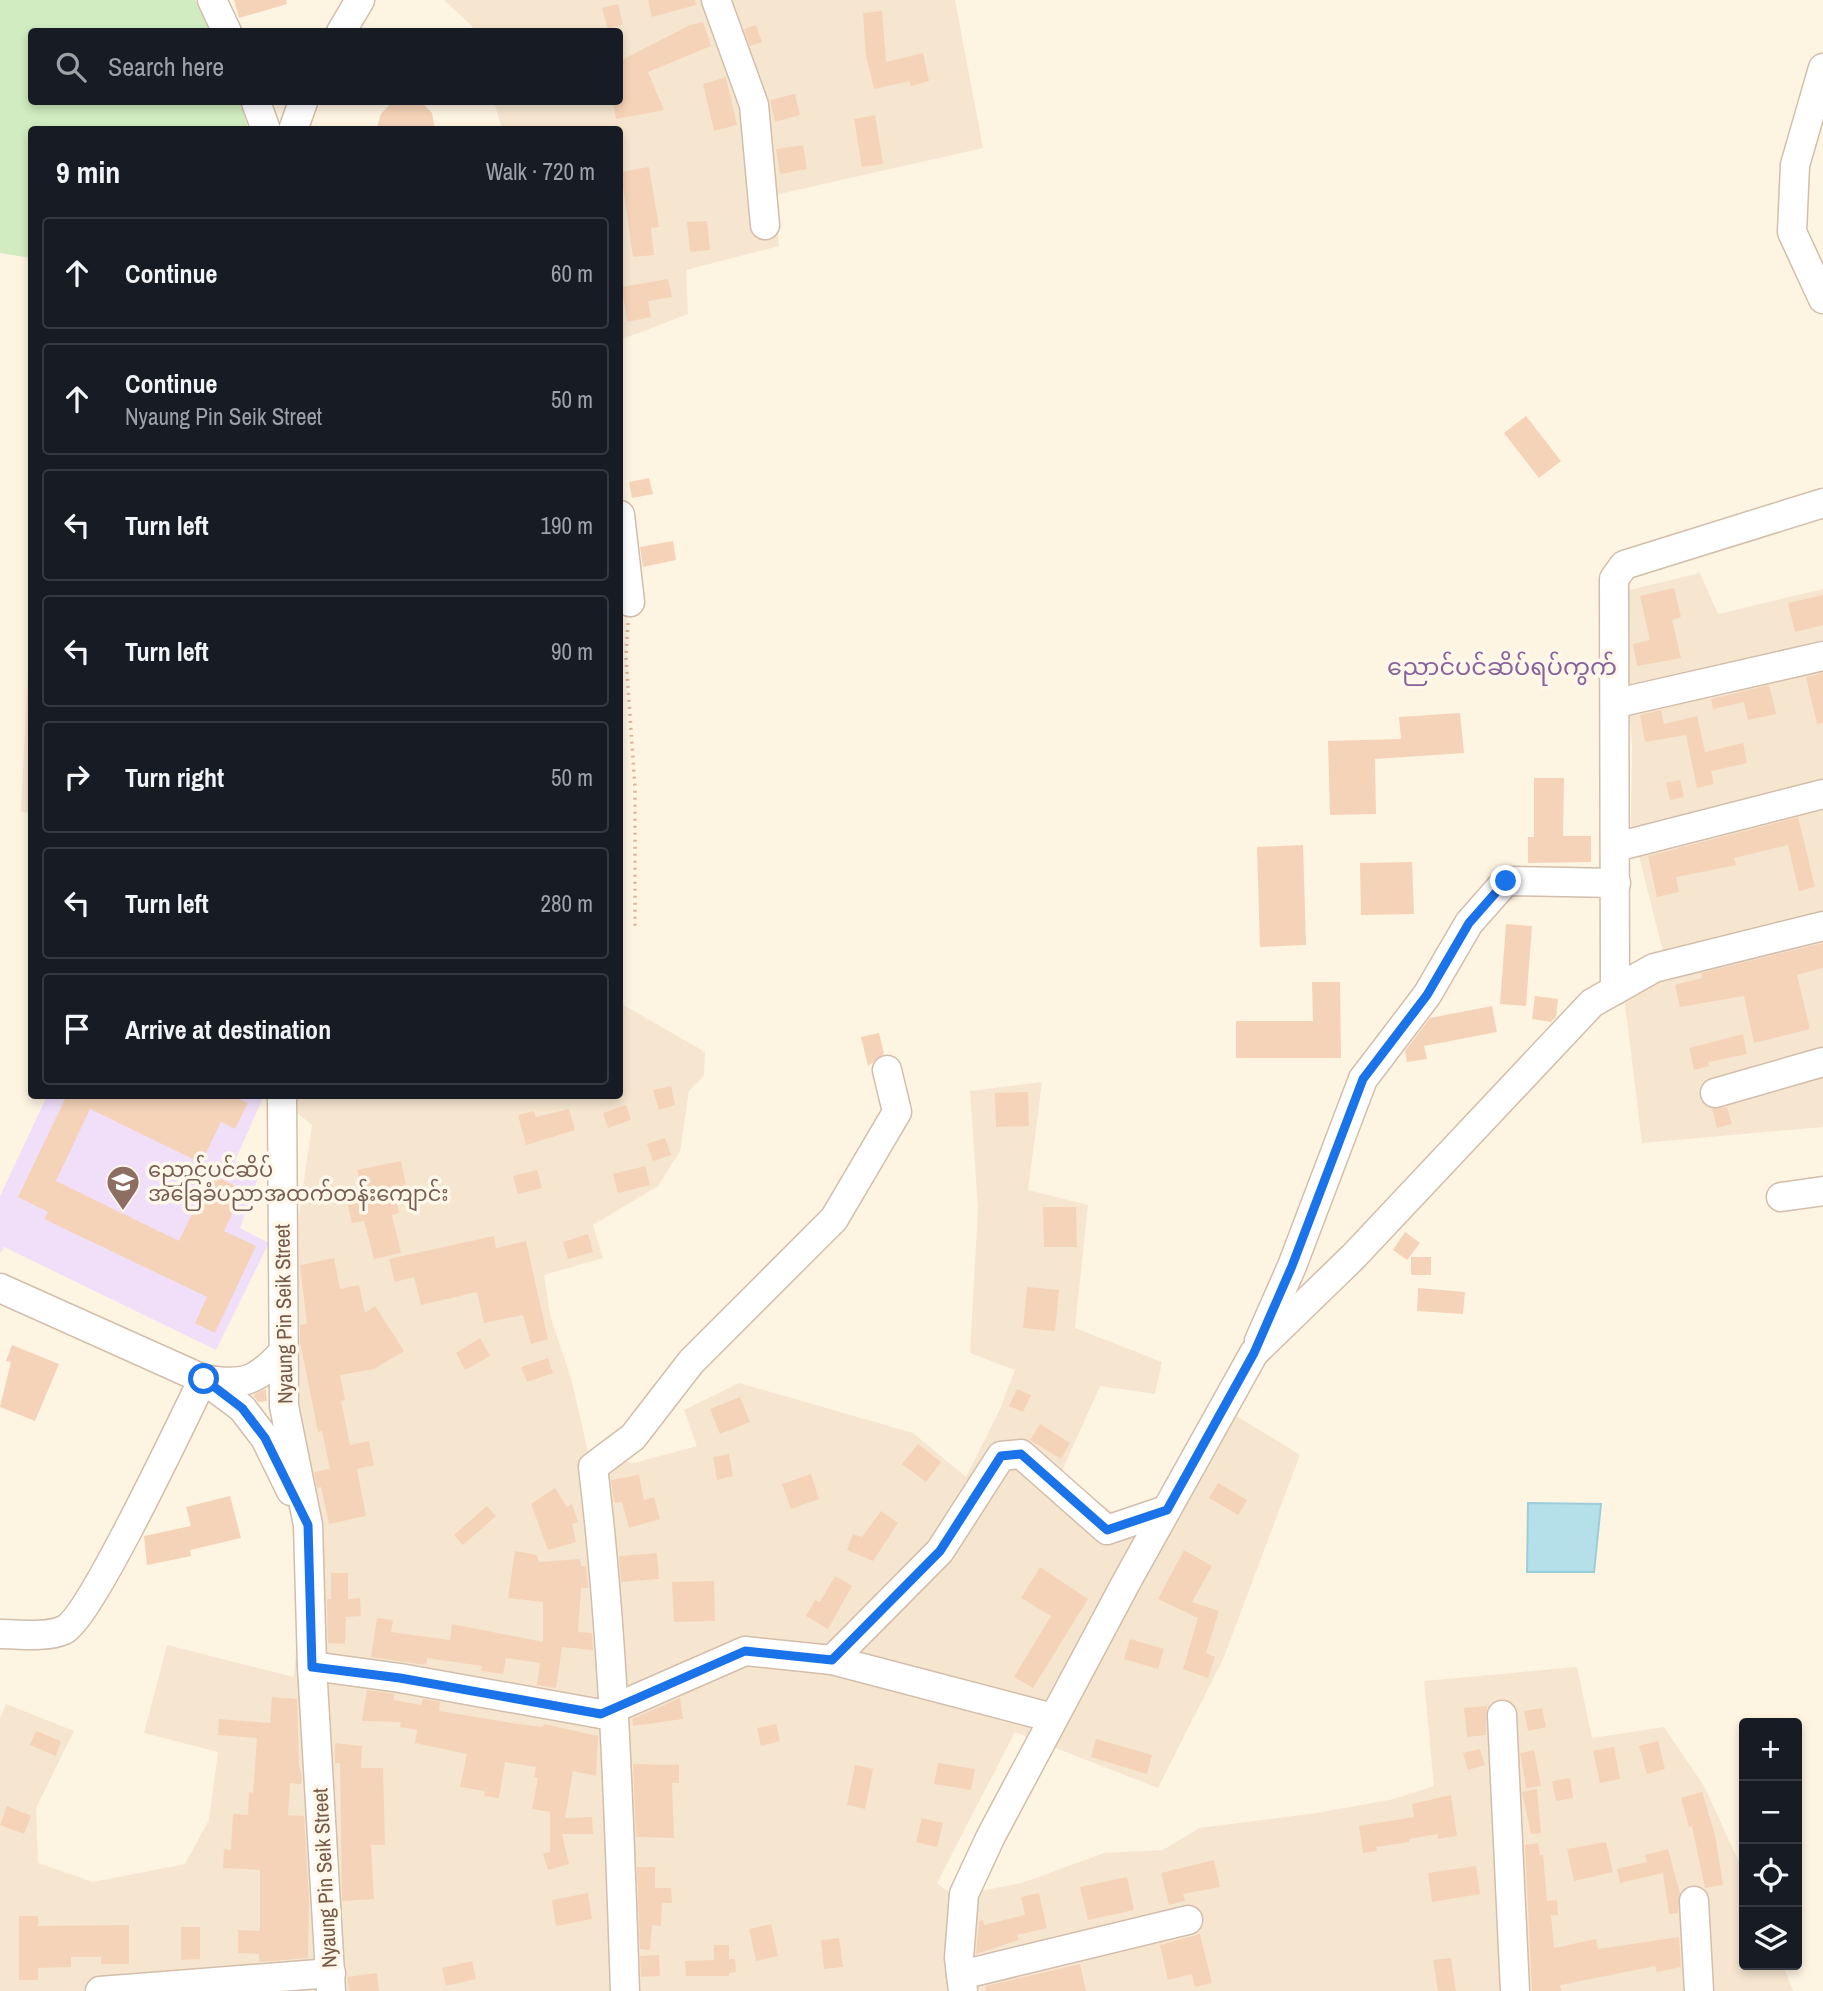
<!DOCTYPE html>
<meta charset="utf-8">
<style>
:root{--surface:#171b24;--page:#242831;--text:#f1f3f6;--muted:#9ea1a6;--line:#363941}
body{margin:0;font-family:"Archivo Narrow","Noto Sans Myanmar",sans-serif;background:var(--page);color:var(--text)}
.controls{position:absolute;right:21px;bottom:21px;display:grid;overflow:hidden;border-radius:7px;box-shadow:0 4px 10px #0003}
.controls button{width:63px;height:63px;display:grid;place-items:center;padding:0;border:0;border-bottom:2px solid var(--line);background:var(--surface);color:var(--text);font:35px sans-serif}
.stop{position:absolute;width:21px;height:21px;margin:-16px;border:5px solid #1a73e8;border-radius:50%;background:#fff}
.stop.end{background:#1a73e8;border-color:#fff;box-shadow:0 2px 7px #0008}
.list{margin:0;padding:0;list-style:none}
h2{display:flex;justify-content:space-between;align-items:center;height:91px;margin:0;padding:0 28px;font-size:30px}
h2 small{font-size:23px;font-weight:400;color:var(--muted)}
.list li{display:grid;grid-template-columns:46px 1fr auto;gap:21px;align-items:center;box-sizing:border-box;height:112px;margin:0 14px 14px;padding:0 14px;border:2px solid var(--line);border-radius:7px}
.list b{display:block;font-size:26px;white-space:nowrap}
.list p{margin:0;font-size:23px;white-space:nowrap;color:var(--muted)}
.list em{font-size:23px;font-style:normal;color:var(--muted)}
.icon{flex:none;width:38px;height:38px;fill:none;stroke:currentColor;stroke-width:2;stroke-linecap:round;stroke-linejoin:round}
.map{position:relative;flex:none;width:1823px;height:1991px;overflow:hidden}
.search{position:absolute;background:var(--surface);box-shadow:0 4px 10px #0003;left:28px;top:28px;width:595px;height:77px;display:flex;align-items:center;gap:18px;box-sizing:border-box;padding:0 24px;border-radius:7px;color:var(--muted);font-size:26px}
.panel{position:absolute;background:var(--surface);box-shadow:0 4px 10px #0003;left:28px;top:126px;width:595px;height:973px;border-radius:7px}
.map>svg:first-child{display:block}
.residential{fill:#f6e6d0}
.education{fill:#f1dffa}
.green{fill:#d0ecc0}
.water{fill:#b5dfe9;stroke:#9bcedb;stroke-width:2}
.building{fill:#f5d3b8}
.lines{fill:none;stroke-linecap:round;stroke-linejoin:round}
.minor-casing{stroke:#d2beab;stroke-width:31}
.path{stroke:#dab69b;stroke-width:3.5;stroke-dasharray:2 5;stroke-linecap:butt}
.minor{stroke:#fff;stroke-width:28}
.route{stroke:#1a73e8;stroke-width:9}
.labels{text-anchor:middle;stroke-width:7;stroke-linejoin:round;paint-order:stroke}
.education-label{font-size:21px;fill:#785e54;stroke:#fff8ea;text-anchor:start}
.street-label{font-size:21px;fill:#775a47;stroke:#fff8ea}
.quarter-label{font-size:24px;fill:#8a629b;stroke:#fff8ea}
</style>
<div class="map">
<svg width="1823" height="1991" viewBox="0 0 1823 1991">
<rect width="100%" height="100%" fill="#fef4e2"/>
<g class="residential">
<path d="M444 0H955L983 148 775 195 779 246 686 270 688 314 620 340V130L502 129 494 102H620V32L473 31 472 26Z"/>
<path d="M1700 573 1718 614 1823 589V1127L1642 1143 1624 996 1669 976 1631 824 1632 746 1624 643 1625 591Z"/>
<path d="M31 610 32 813H31L21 812Z"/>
<path d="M620 1003 705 1052 704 1076 689 1091 680 1151 658 1186 593 1225 603 1258 544 1275 550 1315 571 1378 589 1456 634 1463 697 1446 684 1410 739 1383 913 1433 966 1477 999 1411 1015 1370 970 1353 978 1209 970 1091 1042 1082 1028 1190 1088 1205 1075 1328 1162 1362 1155 1394 1100 1386 1061 1473 1160 1548 1235 1415 1300 1455 1223 1659 1158 1788 1015 1732 937 1883 954 1896 1022 1883 1104 1853 1163 1850 1199 1828 1317 1813 1394 1799 1434 1786 1424 1681 1577 1667 1592 1738 1664 1727 1704 1786 1744 1873V1965H1783L1793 1991H0V1718L6 1704 74 1731 36 1808 38 1863 93 1882 185 1864 209 1820 218 1752 144 1733 167 1645 294 1677 302 1568 304 1448 292 1341 293 1257 312 1125 276 1096H620Z"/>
</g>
<path class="education" d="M47 1096H254L262 1100 235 1161 258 1178 240 1228 269 1243 216 1350 4 1247 0 1253V1196Z"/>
<path class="green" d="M0 0H195L212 31 32 32V102H241L248 129 32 130 31 258 0 253Z"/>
<path class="water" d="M1528 1503 1601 1504 1594 1572H1527Z"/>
<g class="building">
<path d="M234 0H286L287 4 239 18Z"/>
<path d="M648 0H695L696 5 652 17Z"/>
<path d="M618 4 623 24 608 29 602 8Z"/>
<path d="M882 11 886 62 923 53 929 81 911 86 910 81 874 89 866 56 863 13Z"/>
<path d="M703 22 711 46 648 72 664 110 616 119 613 102H620V61L690 25Z"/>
<path d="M756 25 762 42 750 46 744 29Z"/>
<path d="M726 77 737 125 714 131 703 84Z"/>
<path d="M795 94 800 115 775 122 770 100Z"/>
<path d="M392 102H421L432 113 435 130H376L381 114Z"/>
<path d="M875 115 883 164 862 167 854 119Z"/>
<path d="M803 145 807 169 780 174 776 149Z"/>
<path d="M649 167 659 227 651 228 654 255 633 257 621 172Z"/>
<path d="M707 221 710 250 690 252 687 222Z"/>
<path d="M668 279 672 297 648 301 651 317 627 322 622 287Z"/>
<path d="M1526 416 1561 461 1539 478 1504 433Z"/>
<path d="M649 478 653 494 632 498 629 482Z"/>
<path d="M673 541 676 560 643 567 640 547Z"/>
<path d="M1674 588 1681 617 1672 620 1681 658 1637 666 1633 644 1650 640 1640 596Z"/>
<path d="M1823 595V625L1795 632 1788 603Z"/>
<path d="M1823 673V723L1817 724 1806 677Z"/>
<path d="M1769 685 1776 714 1748 720 1744 702 1713 709 1711 699Z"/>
<path d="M1661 710 1664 724 1697 716 1705 752 1743 743 1747 763 1711 771 1714 784 1697 788 1686 735 1645 742 1640 715Z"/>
<path d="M1460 713 1464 753 1375 759 1376 814 1330 815 1328 741 1401 739 1399 717Z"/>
<path d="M1534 778H1564L1563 836H1591V862L1528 863V837H1534Z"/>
<path d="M1680 780 1684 797 1670 800 1666 783Z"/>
<path d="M1798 817 1815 887 1799 891 1788 845 1734 858 1736 865 1676 877 1679 892 1657 897 1648 856Z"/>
<path d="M1303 845 1306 945 1260 947 1257 847Z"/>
<path d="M1412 862 1414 914 1361 915 1360 863Z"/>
<path d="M1506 924 1532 926 1526 1006 1500 1004Z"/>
<path d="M1823 943V968L1797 975 1810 1029 1754 1043 1744 996 1680 1007 1675 985 1702 978 1701 973Z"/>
<path d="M1312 982H1340L1341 1058H1236V1021H1313Z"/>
<path d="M1535 996 1558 999 1556 1017 1551 1022 1532 1019Z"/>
<path d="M1492 1006 1497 1032 1424 1046 1427 1059 1407 1062 1405 1051 1430 1018Z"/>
<path d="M879 1033 884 1054 868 1066 861 1037Z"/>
<path d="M1743 1034 1747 1054 1708 1062 1709 1066 1694 1070 1689 1048Z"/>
<path d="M671 1086 675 1105 659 1110 653 1090Z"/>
<path d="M1028 1092 1029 1126 996 1127 995 1093Z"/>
<path d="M63 1096H232L248 1103 235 1129 221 1122 201 1163 90 1109 56 1181 179 1241 211 1174 244 1190 224 1231 256 1246 215 1333 195 1323 207 1297 44 1219 48 1212 18 1197 66 1097Z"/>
<path d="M626 1105 631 1120 608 1128 603 1113Z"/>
<path d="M1727 1107 1732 1124 1717 1128 1712 1109Z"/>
<path d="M569 1109 575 1130 526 1145 518 1115 534 1111 536 1117Z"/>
<path d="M665 1138 671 1155 653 1161 647 1144Z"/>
<path d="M401 1161 406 1185 394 1188 399 1213 392 1215 401 1253 374 1259 364 1221 352 1223 347 1202 364 1198 357 1170Z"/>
<path d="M645 1166 650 1185 618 1193 613 1174Z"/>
<path d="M537 1170 542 1188 518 1194 513 1176Z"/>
<path d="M1043 1207H1076L1077 1247H1044Z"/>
<path d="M1405 1232 1420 1243 1407 1260 1393 1250Z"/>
<path d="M588 1234 593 1252 568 1259 563 1242Z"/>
<path d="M494 1236 496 1248 526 1241 548 1339 531 1344 523 1315 484 1323 477 1292 421 1305 414 1277 395 1282 389 1259Z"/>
<rect x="1411" y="1257" width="20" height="18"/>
<path d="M334 1258 340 1289 359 1285 365 1313 375 1306 404 1351 374 1369 340 1375 345 1400 341 1401 350 1445 369 1441 374 1465 357 1469 366 1516 329 1524 321 1487 317 1488 314 1472 330 1469 322 1431 318 1432 300 1342V1325L307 1324 300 1265Z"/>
<path d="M1027 1287 1059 1290 1055 1331 1023 1328Z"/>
<path d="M1418 1288 1465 1292 1463 1314 1417 1311Z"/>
<path d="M480 1338 490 1356 465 1370 456 1353Z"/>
<path d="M12 1345 59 1364 35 1421 0 1407 11 1362 6 1361Z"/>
<path d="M548 1358 553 1373 527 1382 521 1367Z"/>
<path d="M266 1389 267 1401 258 1402 253 1395Z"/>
<path d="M1017 1389 1031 1395 1023 1412 1009 1406Z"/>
<path d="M740 1397 750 1422 720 1434 710 1409Z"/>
<path d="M1040 1424 1070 1443 1061 1459 1030 1440Z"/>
<path d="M918 1444 941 1462 926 1482 902 1464Z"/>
<path d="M729 1454 733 1476 717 1480 713 1457Z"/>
<path d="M811 1474 819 1499 791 1509 782 1484Z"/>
<path d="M639 1475 644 1500 654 1497 660 1519 629 1528 622 1502 614 1503 611 1480Z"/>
<path d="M1218 1483 1247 1500 1238 1515 1209 1498Z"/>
<path d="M555 1488 567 1507 572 1504 578 1522 572 1524 576 1542 548 1550 531 1504Z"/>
<path d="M230 1496 241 1538 190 1550 191 1556 147 1565 144 1536 191 1526 186 1507Z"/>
<path d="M487 1506 496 1516 463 1545 454 1535Z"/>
<path d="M881 1511 898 1523 873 1561 847 1550 853 1534 862 1537Z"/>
<path d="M1184 1550 1212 1566 1192 1602 1219 1611 1206 1653 1215 1657 1208 1678 1183 1669 1198 1618 1158 1599Z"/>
<path d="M515 1551 537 1555 539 1562 580 1559 581 1566H586L588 1588H581L578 1632 592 1633 593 1650 562 1647 556 1688 537 1685 540 1663 506 1658 503 1674 481 1671 482 1666 427 1658 426 1665 371 1657 377 1618 393 1620 391 1632 450 1640 452 1624 543 1642V1602L508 1598Z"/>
<path d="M657 1553 659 1579 621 1582 619 1556Z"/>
<path d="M1040 1567 1088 1599 1033 1688 1014 1677 1051 1616 1021 1598Z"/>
<path d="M331 1573H348V1599L360 1598 361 1616 346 1617 345 1644 328 1643 327 1599H331Z"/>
<path d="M835 1576 852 1586 828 1629 806 1616 815 1600 820 1602Z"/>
<path d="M714 1581 715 1621 674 1622 672 1582Z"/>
<path d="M1130 1639 1164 1649 1158 1669 1124 1659Z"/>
<path d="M367 1690 395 1694 393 1700 421 1705 423 1699 440 1702 439 1711 517 1724 543 1727 544 1724 598 1736 596 1776 573 1771 565 1818 592 1817 593 1834H562L569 1864 548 1870 543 1854 550 1852V1812L532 1809 538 1778 534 1777 536 1767 505 1762 499 1798 484 1796 485 1791 460 1787 467 1754 415 1743 417 1730 400 1727 401 1722 362 1721Z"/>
<path d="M272 1697 297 1699 299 1765 302 1777 301 1784 290 1783 288 1815 304 1816 309 1899 308 1958 259 1962V1954L238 1953V1930L259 1931 260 1927V1870L223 1868 224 1849 231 1850 233 1814 248 1815 249 1792 253 1793 257 1738 218 1735 219 1719 270 1723Z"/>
<path d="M680 1698 683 1719 633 1726 632 1719Z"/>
<path d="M1487 1706 1486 1735 1467 1737 1464 1708Z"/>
<path d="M1542 1708 1546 1727 1528 1731 1524 1711Z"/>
<path d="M776 1724 780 1741 761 1746 757 1728Z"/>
<path d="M36 1731 61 1741 56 1756 30 1745Z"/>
<path d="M1096 1739 1152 1755 1147 1774 1091 1757Z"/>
<path d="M1658 1741 1665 1769 1647 1774 1639 1746Z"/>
<path d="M335 1743 362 1746 361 1768H383L385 1845H371L374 1899 342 1901 340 1763H335Z"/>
<path d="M1614 1747 1620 1779 1600 1783 1593 1751Z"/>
<path d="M1480 1749 1485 1765 1468 1770 1463 1753Z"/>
<path d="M1534 1750 1541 1786 1526 1788 1520 1753Z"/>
<path d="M938 1763 975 1769 971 1790 934 1784Z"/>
<path d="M633 1764 679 1765V1783H672L674 1838 636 1837Z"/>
<path d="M855 1765 873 1769 865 1809 847 1805Z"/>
<path d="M1570 1778 1573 1798 1556 1801 1552 1781Z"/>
<path d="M1537 1789 1541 1833 1531 1834 1522 1792Z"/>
<path d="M1702 1792 1715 1835 1723 1885 1705 1888 1692 1826 1689 1827 1681 1798Z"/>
<path d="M1451 1795 1457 1836 1438 1839V1834L1409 1839V1842L1376 1847 1377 1851 1363 1853 1359 1826 1414 1817 1412 1804Z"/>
<path d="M7 1806 31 1816 24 1834 0 1825Z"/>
<path d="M922 1818 943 1823 937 1847 916 1842Z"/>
<path d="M1606 1842 1613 1872 1574 1881 1567 1849Z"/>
<path d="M1538 1843 1540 1855H1543L1547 1901 1557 1900 1558 1915H1551L1554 1948 1596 1939 1598 1949 1679 1937 1681 1967 1657 1972 1655 1966 1560 1985 1561 1991H1532L1525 1845Z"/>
<path d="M1668 1849 1680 1893 1678 1913 1669 1914 1663 1873 1620 1883 1617 1869 1647 1862 1645 1855Z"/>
<path d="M1214 1860 1220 1887 1183 1894 1185 1901 1169 1905 1161 1873Z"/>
<path d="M1476 1866 1480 1894 1432 1902 1428 1873Z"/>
<path d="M637 1867H655V1888H671L672 1903H662L661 1926 652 1925 650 1950 640 1949Z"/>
<path d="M1127 1877 1134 1910 1088 1920 1080 1887Z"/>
<path d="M588 1893 592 1919 556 1926 552 1900Z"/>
<path d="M1039 1893 1047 1928 1017 1935 1019 1940 976 1954 979 1921 983 1920 984 1925 1025 1915 1021 1897Z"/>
<path d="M19 1916H38V1926L129 1925V1964H101V1957H71V1967L38 1968V1980H19Z"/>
<path d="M771 1924 778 1956 756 1961 749 1929Z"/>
<path d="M181 1927H200V1959L181 1960Z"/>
<path d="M1200 1934 1212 1983 1195 1987 1192 1974 1168 1980 1160 1945Z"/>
<path d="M839 1938 843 1967 824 1969 821 1940Z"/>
<path d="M714 1945H729V1959H735L736 1972 729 1973V1976H686L685 1961 714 1960Z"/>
<path d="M659 1955 660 1976 641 1977 640 1956Z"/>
<path d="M1451 1958 1456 1991H1438L1433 1960Z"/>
<path d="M472 1961 476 1979 446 1986 442 1968Z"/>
<path d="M1080 1964 1086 1991H986V1986Z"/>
<path d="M377 1973 379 1991H349L347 1977Z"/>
</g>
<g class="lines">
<defs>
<g id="minor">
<path d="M212 0 227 32"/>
<path d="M716 0 754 105 765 225"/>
<path d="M341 32 360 0"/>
<path d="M1823 68 1795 165 1792 232 1823 299"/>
<path d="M256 102 266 130"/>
<path d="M293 130 303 102"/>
<path d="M620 515 630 602"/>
<path d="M1617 703 1823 656"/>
<path d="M1616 847 1823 794"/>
<path d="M1615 990 1614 579 1624 565 1823 503"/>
<path d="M1715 1093 1823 1062"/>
<path d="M282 1096 284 1406 308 1525 312 1666 331 1991"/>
<path d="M1781 1197 1823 1191"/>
<path d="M0 1288 203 1379 242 1408 265 1438 291 1491"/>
<path d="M1259 1341 1292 1266 1363 1079 1427 995 1469 923 1506 881 1616 883"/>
<path d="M0 1634C19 1634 46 1638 64 1630 90 1617 184 1418 203 1379 243 1386 256 1382 283 1352"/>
<path d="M832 1660 940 1551 1001 1456 1021 1454 1107 1530 1166 1510"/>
<path d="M312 1666 400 1678 601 1714 745 1651 832 1660 1053 1718"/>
<path d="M1502 1715 1515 1991"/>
<path d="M1694 1901 1699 1991"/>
<path d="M961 1975 1188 1920"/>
<path d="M100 1991 331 1973"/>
<path d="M625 1991C619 1816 614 1641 593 1467L633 1437 691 1362 834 1219 897 1112 887 1070"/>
<path d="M963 1991 959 1958 964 1894 991 1836 1128 1579 1254 1353 1353 1257 1592 1003 1654 968 1823 926"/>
</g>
</defs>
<use href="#minor" class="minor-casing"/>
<path class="path" d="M628 623 626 657 635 788V929"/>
<use href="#minor" class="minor"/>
</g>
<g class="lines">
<path class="route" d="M204 1379 242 1408 265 1438 308 1525 312 1667 400 1678 601 1714 745 1651 832 1660 940 1551 1001 1456 1021 1454 1107 1530 1167 1510 1254 1353 1292 1266 1363 1079 1427 995 1469 923 1506 881"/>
</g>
<defs>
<symbol id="school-pin" viewBox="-11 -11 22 30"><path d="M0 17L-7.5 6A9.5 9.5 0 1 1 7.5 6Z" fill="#8d6e63" stroke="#fff8ea"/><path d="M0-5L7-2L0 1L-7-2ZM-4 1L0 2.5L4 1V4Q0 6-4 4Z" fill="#fff"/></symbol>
</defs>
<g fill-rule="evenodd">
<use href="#school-pin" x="104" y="1163" width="38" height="52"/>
</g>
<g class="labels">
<g class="education-label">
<text x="148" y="1177">ညောင်ပင်ဆိပ်<tspan x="148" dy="24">အခြေခံပညာအထက်တန်းကျောင်း</tspan></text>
</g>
<g class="street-label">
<text transform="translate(284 1314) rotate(-91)" y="7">Nyaung Pin Seik Street</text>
<text transform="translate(325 1878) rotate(-93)" y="7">Nyaung Pin Seik Street</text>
</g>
<g class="quarter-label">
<text x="1502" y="675">ညောင်ပင်ဆိပ်ရပ်ကွက်</text>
</g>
</g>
</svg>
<div class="controls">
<button>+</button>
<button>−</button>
<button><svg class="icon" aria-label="locate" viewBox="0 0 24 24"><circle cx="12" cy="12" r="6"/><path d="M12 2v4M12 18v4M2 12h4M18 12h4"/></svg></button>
<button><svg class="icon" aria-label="layers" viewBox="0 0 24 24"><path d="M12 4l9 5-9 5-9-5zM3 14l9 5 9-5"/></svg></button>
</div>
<div class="stop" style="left:204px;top:1379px"></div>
<div class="stop end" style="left:1506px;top:881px"></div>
<div class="search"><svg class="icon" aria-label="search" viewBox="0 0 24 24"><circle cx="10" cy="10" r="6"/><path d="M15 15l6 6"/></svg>Search here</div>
<section class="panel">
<h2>9 min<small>Walk · 720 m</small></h2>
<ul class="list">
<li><svg class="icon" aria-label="ahead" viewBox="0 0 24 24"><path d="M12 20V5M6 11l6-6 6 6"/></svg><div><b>Continue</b></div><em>60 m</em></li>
<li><svg class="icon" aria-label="ahead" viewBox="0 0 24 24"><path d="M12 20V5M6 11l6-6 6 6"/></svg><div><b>Continue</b><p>Nyaung Pin Seik Street</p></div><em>50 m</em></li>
<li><svg class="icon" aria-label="left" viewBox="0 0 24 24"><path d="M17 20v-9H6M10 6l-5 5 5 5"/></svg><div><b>Turn left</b></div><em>190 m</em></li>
<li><svg class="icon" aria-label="left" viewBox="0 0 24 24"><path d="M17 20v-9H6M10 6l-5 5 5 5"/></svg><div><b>Turn left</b></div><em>90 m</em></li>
<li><svg class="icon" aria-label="right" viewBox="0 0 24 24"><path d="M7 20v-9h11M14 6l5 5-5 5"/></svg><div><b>Turn right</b></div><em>50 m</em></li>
<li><svg class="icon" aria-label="left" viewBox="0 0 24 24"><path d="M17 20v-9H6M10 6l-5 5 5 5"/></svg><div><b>Turn left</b></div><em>280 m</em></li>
<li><svg class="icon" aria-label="arrive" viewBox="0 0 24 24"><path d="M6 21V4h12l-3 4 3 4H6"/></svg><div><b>Arrive at destination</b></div></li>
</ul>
</section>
</div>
